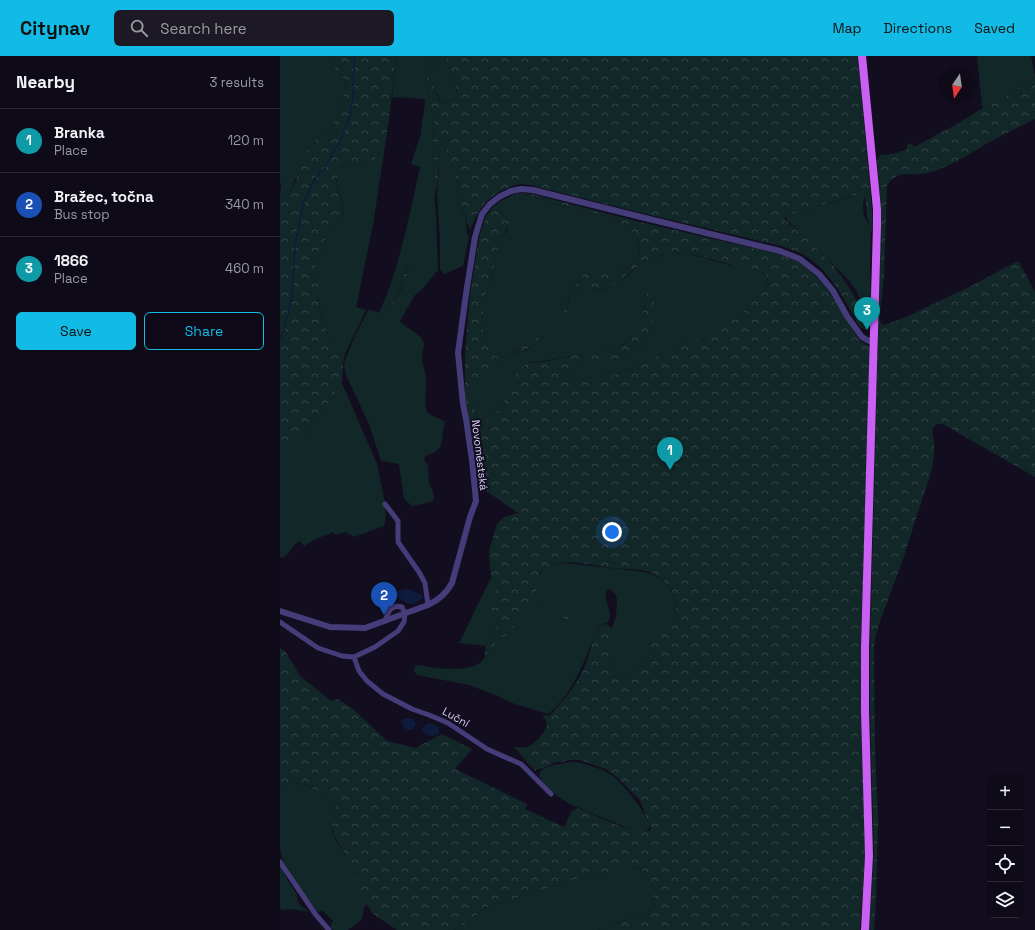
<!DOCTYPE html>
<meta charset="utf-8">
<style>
:root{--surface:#0e0a17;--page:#1c1824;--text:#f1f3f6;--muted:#9b9aa1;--line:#2e2b36;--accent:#12bbe5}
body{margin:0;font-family:"Space Grotesk",sans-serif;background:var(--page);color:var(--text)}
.controls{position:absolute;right:12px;bottom:12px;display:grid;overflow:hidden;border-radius:6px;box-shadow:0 1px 3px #0004}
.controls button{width:36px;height:36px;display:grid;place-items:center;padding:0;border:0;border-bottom:1px solid var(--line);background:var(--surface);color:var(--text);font:20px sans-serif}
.compass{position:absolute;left:659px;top:12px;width:36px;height:36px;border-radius:50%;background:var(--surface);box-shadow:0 1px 3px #0004;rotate:193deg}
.you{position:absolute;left:332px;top:476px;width:14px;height:14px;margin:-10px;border:3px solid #fff;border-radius:50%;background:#1a73e8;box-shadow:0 0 0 6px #1a73e833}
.badge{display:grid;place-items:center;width:26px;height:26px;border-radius:50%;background:var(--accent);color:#fff;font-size:13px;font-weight:700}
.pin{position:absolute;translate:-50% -33px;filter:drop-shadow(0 1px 2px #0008)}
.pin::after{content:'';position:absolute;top:21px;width:14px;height:12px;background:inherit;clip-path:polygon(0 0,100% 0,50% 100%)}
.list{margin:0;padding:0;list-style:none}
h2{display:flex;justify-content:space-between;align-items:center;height:52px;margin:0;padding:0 16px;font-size:17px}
h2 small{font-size:13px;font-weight:400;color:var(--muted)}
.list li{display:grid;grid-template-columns:26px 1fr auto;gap:12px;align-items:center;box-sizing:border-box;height:64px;padding:0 16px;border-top:1px solid var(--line)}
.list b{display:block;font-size:15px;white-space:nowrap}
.list p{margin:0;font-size:13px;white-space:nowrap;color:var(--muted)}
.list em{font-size:13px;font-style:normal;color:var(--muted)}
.actions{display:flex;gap:8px;padding:12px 16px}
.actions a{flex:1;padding:9px 0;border:1px solid var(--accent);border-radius:6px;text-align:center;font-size:14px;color:var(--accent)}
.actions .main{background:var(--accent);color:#111}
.icon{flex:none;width:22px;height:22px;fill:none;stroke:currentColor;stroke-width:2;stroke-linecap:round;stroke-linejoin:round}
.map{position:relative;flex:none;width:755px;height:874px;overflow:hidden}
header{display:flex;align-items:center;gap:24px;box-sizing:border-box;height:56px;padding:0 20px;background:var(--accent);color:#111}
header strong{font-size:19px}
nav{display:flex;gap:22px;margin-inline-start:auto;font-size:14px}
.search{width:280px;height:36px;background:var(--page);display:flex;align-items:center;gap:10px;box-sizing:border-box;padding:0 14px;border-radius:6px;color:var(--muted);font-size:15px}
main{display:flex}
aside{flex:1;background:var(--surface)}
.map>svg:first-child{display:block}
.grass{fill:#122728;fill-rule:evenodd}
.forest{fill:url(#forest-crowns);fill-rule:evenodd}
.water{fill:#0f1b3d}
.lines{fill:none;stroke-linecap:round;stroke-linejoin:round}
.stream{stroke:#0f1b3d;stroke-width:1.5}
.minor{stroke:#453d7a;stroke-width:5}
.tertiary{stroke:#453d7a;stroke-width:6}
.primary{stroke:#ca5ff3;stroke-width:8}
.labels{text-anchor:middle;stroke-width:4;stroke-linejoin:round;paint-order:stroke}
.street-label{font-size:11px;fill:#d9cffb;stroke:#130e1f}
</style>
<header>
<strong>Citynav</strong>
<div class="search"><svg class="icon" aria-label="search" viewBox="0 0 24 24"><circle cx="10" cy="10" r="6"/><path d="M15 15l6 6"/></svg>Search here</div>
<nav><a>Map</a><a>Directions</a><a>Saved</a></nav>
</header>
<main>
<aside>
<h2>Nearby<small>3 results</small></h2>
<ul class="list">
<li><span class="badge" style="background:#0f9aa8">1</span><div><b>Branka</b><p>Place</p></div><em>120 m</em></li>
<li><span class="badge" style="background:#1a4fb4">2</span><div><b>Bražec, točna</b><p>Bus stop</p></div><em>340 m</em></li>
<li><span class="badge" style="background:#0f9aa8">3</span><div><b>1866</b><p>Place</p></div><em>460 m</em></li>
</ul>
<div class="actions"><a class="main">Save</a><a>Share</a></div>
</aside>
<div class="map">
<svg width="755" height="874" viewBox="0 0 755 874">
<defs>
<pattern id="forest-crowns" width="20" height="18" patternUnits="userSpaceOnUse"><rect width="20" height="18" fill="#122728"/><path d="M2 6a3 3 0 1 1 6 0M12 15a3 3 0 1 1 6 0" fill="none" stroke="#344548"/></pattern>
</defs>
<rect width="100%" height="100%" fill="#130e1f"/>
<g class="grass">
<path d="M0 0H50C50 14 69 19 65 35L52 73 48 78 40 81 14 125C13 133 11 137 2 136L0 138 1 128 0 126Z"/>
<path d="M116 0H157L151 7 146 19 154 69 153 88 155 128 154 140 156 159 158 214 143 232 134 240 120 265C125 272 143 278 144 288 144 292 142 296 142 300 142 309 146 316 146 325 147 334 143 346 147 355 151 362 160 361 165 366 160 385 167 394 145 400L144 404 148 409 149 427 153 436 154 444 147 447 132 450 124 443 119 408 101 405 89 368 66 319 64 310 65 304 75 280 89 253 99 257C120 211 129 161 140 111L131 108 141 78C141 66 145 55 145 43L112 41ZM127 211H130L121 234 108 255H107Z"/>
<path d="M160 0H165L174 23 178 40 173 44 162 49 153 31 150 22V15L158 5Z"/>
<path d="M697 0H751L755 20 722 43 703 52 702 50Z"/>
<path d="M158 81 161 82 166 92 176 122 179 143 186 164 187 177 189 181 183 210 164 218 160 213V183L157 140 159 116 157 103V84Z"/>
<path d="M105 90 93 169 76 251 86 254 65 298 63 308 58 296 52 288 42 263 38 241V221L36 209 45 187 46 178 63 159C65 143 52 133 58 116 58 115 60 112 60 111 65 106 87 112 98 100 101 98 103 93 105 90Z"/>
<path d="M584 132H586L588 135C583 142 582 151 584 160 586 165 590 168 591 174L590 216 591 251V271L589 270 587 261 576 234 567 222 506 163 508 159 573 140Z"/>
<path d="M238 139C254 139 267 146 282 150 306 155 346 159 358 184 361 191 360 198 355 204 351 210 343 216 335 214 331 214 327 212 323 212 314 211 302 219 297 226 295 229 294 233 292 237 292 239 290 240 289 242 287 247 286 254 283 259 287 252 296 232 305 231 313 231 319 235 329 231 335 228 342 224 347 220 352 216 356 211 361 208 400 187 418 203 455 210 467 212 486 211 488 226L484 234 469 248 461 260 452 264 424 282 405 286 388 293 372 303 336 318 307 322 288 327 285 316 315 305H326L338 303 355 296 362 290 367 282 373 267V256L369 237 366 236C365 241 365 246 364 251 362 262 352 282 343 288 334 296 302 298 290 300 276 302 264 306 250 306L231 325 223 349 209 364 203 366 197 364C194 359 196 356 195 351 194 346 190 344 187 340 192 329 198 318 208 311 228 302 254 294 268 276L226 300 221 302 216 300 210 295 204 280 202 263 208 228 213 217 218 192 222 181 228 173 227 163 220 155C220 144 228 141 238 139Z"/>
<path d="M62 327 97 408 104 442 106 459 105 465 104 470 74 481 66 476 55 479 53 476 36 483 24 490 20 485C17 487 14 489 12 492 8 497 7 501 0 502V403L28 376 36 366 59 329Z"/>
<path d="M285 507 365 516C385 522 395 533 396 554 396 560 396 565 393 570 391 573 389 574 386 576 380 580 375 585 369 590L375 599 374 601 344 621 339 623 333 620 330 615 331 581 332 571 336 561 337 545 336 539 330 533H327C322 543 333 554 329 564 327 568 324 567 321 569 319 570 318 573 317 574 304 605 294 637 268 658L232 647 218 640 189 629 137 619 134 615 135 610 138 609C154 612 188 617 201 606 207 601 210 594 214 589 220 582 227 579 232 572 238 565 239 554 247 549H254L295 564C283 559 259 553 255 540 257 530 258 513 269 509 274 507 280 508 285 507Z"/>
<path d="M211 522 219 524 222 560 206 590 179 587Z"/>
<path d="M296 706C308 709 325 713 334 721 342 727 368 759 369 768 370 772 368 774 365 776H357L290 748C278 741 265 733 259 720 260 717 259 717 262 714 267 709 288 706 296 706Z"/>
<path d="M15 727C18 728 21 728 24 729 31 731 56 744 56 751 55 760 51 767 52 776 53 783 68 802 72 810 79 821 79 836 87 847L84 852 82 863 68 874H53L50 870 53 865 43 855 38 856 23 837 3 805 0 793V729Z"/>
<path d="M0 809 8 825 17 838V844L19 848 29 856 11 853 2 854 0 852Z"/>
<path d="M353 811C362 812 368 819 371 827 373 831 374 835 374 839 375 859 362 859 347 864 342 865 337 868 332 869 327 871 322 873 317 874H175L196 860 202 853 217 847 260 835 302 821 321 818Z"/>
</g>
<g class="forest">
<path d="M50 0H116L109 63 105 90 99 100 92 105 81 108 64 109 60 111 56 125 58 136 62 148 63 159 46 178 45 187 36 209 38 221V241L40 254 42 263 52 288 58 296 63 308 62 327 59 329 36 366 28 376 0 403V138L2 136C7 137 10 136 13 132L21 109 29 91 40 81 48 78 52 73 65 35C69 19 50 14 50 0Z"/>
<path d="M157 0H160L158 5 150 15V22L158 43 162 49 173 44 178 40 174 23 165 0H578L592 154 593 173 591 176 587 160 585 139 588 135 586 132 582 133 575 139 508 159 504 163 528 184 553 209 566 227 588 262 590 270 585 273 580 271C565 245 551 215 524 199 517 195 508 193 501 190L358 156 254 130C250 129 246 128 241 128 235 128 229 131 223 134 204 143 198 156 190 174L179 143 176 122 166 92 160 80C154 87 159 108 158 118 158 126 157 133 154 140L155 128 153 88 154 69 146 19 148 12Z"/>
<path d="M755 20V63C739 71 722 79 706 88 685 100 664 116 639 118 635 119 631 118 627 118 619 118 610 122 607 130L604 219 600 261 601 268 604 269 626 261 691 230 736 206H739L755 236V421L663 368H657L652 373 654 387V400L651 416 622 506 600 565 595 582 594 590 595 694 598 764 596 843 594 874H589L594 800 590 655V592L601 170V153L597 105 600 99C609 99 619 97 627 93V89L632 87 634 91 677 68 703 52 722 43Z"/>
<path d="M241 137 252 138 356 165 498 198 519 206 536 220 550 237 579 284 590 291 581 592 585 800 580 874H317C322 873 327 871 332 869 337 868 342 865 347 864 362 859 375 859 374 840 374 835 373 831 371 827 368 819 362 812 354 811L321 818 302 821 260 835 217 847 202 853 196 860 175 874H117L92 857 84 843 81 836 75 816 53 778 52 768 56 752 55 748 51 744 41 737 26 729 15 727 0 729V592L5 595 20 620 51 645 58 643 72 652 107 685 135 692 162 678 192 693 175 713 247 748 245 753 284 771 292 755 298 752 342 771 360 776 369 775 371 773 360 744 338 722 326 713 300 704H289L283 706H275L264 712 257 713 255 715 234 691C239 691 244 692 248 691 253 689 267 675 267 669 267 665 265 663 263 661L264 659 269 660 273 656C282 646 291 635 298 624 304 615 307 605 310 595 313 587 314 575 321 570 325 566 330 568 332 574L330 615 334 621 339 623 344 621 374 601 375 599 369 590C374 571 399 584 396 551 394 534 389 528 375 519 363 511 347 514 333 512 317 510 294 504 279 507 271 508 265 511 260 516L255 540C259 553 284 559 295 564L294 566 254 549H247L243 553 234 570 226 580 222 581 214 589 204 603 206 590 222 560 208 553 219 525 211 522 209 495 217 468 224 461 238 457 202 432 199 423 185 341V296L190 239 199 182 206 160 213 151 221 145 233 139ZM238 139C253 139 265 145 279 149 303 155 350 159 359 187 362 195 357 203 351 209 340 219 335 212 323 212 312 211 303 218 297 226L282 260 286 257 298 234C308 229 318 235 328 231 340 227 348 217 358 210 367 204 379 199 389 198 411 195 432 204 452 209 462 212 473 211 482 216 486 218 488 222 488 226L484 234 469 248 461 260 452 264 437 269 429 276 428 280 424 282 405 286 388 293 372 303 337 318 307 322 288 327 285 316 315 305H326L338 303 355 296 362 290 367 282 373 267 374 245 369 237 366 236 364 253 357 269 350 281 343 289 336 292 324 295 289 300 268 305 248 307 242 311 231 325 229 330 223 349 209 364 203 366 197 364C194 359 196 355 195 351 194 346 190 344 188 340 192 331 197 320 205 314 211 309 220 306 227 303 240 297 252 291 263 282 268 278 273 277 275 269L265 278 258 281 232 297 221 302 216 300 210 295 204 280 202 263 208 228 213 217 218 192 222 181 229 169 227 163 220 156C220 145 228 141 238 139Z"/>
<path d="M128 210H130C125 227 117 241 108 255L107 254Z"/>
</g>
<g class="water">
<path d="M128 533 142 539 143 542C134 547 131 551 122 544 119 542 117 540 115 537L117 535Z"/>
<path d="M126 662C130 662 133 663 136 667L134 673C128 676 123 672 121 666L123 663Z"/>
<path d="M148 667 153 668 159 671V678C146 684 136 673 148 667Z"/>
</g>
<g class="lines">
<path class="stream" d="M0 283 5 270 12 242 15 190 23 149 34 124 45 111 61 83 71 56 73 41 74 0"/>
<g class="minor">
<path d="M105 448 118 465V486L139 516 145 527 148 549"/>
<path d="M0 566 38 592 62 600 74 601 95 591 118 575 124 566 125 558 122 551C111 548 108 556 105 565"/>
<path d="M74 601 79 615 87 625 103 638 132 653 149 659 168 667 207 693 241 708 271 738"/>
<path d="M0 806 36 859 49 874"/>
</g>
<path class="tertiary" d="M0 555 50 571 85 572 148 549C159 544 166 538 172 527L190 461 196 445 192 404 186 363 183 348 178 297 186 238 195 181 202 158 210 148 219 141 231 135 241 133 253 134 357 160 500 195 520 203 539 218 553 235 567 260 582 281 587 284 594 286"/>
<path class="primary" d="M582 0 597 153V170L585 592V655L589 800 585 874"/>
</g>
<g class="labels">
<g class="street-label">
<text transform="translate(200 399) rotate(83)" y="4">Novoměstská</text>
<text transform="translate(176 661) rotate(29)" y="4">Luční</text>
</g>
</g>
</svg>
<div class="controls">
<button>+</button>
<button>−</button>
<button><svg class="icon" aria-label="locate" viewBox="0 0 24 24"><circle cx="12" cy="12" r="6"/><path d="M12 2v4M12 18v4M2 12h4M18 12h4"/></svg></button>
<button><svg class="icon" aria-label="layers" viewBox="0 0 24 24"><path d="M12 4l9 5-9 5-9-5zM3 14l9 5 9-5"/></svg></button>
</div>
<svg class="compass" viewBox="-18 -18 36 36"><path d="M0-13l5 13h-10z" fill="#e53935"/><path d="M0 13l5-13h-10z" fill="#9b9aa1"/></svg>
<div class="you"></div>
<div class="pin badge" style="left:390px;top:414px;background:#0f9aa8">1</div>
<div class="pin badge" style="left:104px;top:559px;background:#1a4fb4">2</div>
<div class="pin badge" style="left:587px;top:274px;background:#0f9aa8">3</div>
</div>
</main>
